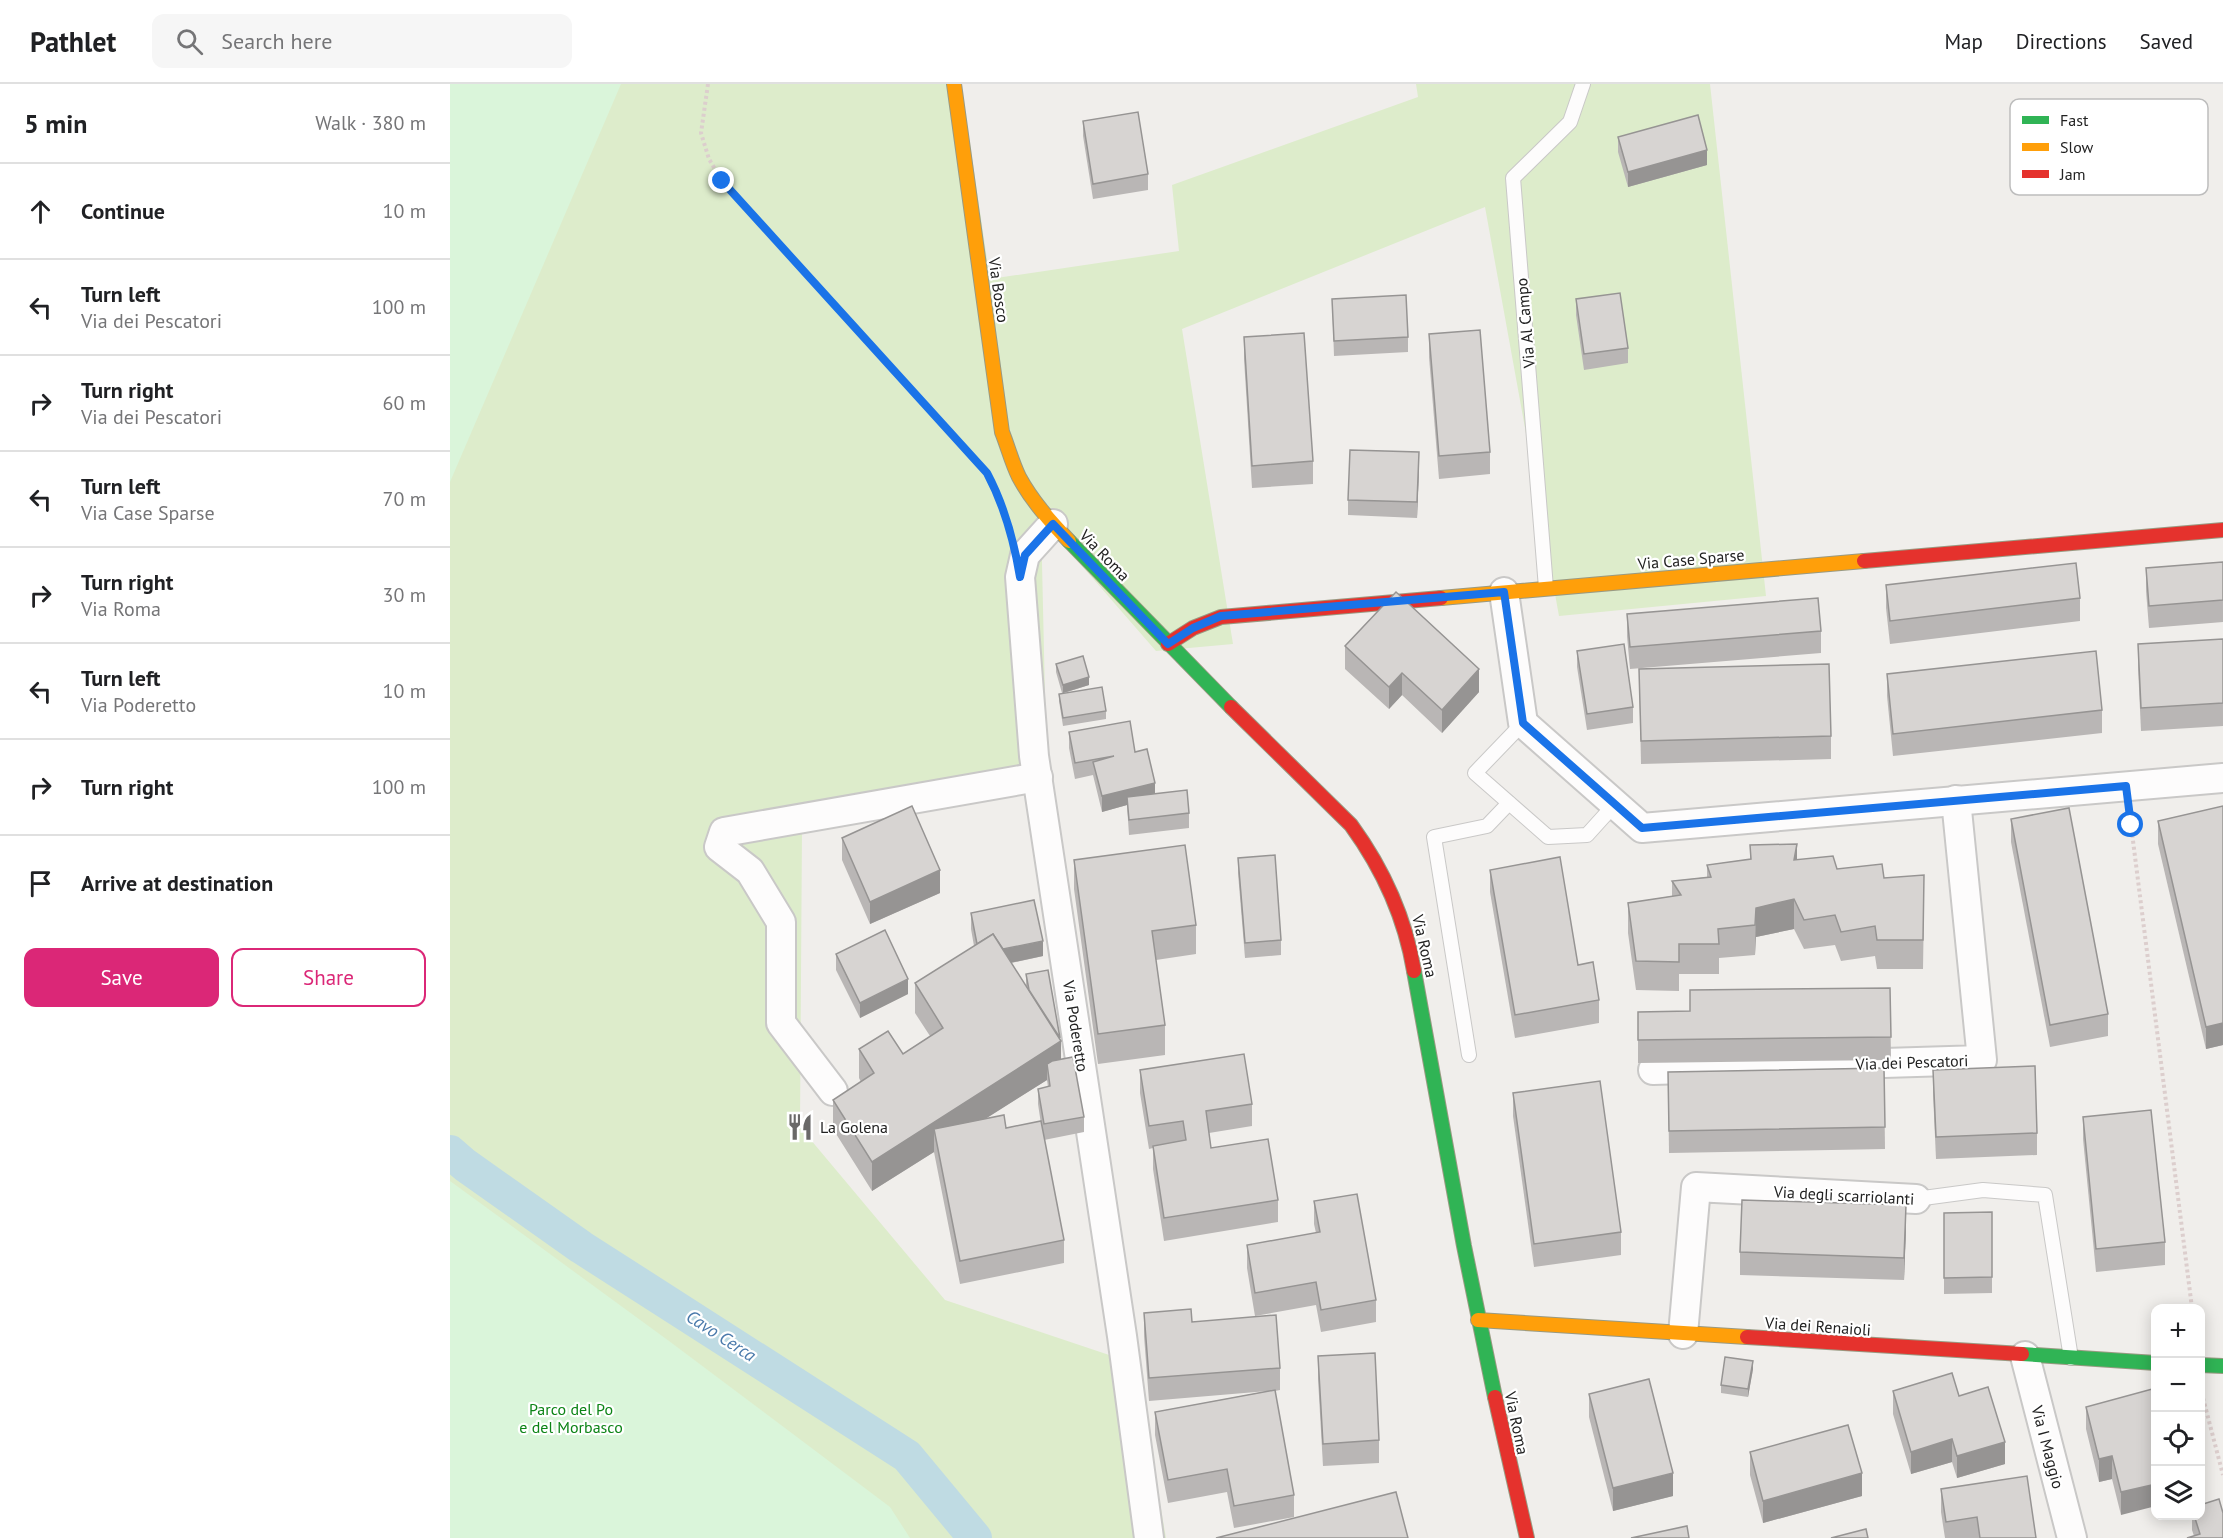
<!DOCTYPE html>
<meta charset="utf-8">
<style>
:root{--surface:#fff;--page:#f6f6f6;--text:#202124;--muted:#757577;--line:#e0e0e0;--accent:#db2777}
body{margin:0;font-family:"PT Sans",sans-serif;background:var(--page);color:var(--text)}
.controls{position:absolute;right:18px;bottom:18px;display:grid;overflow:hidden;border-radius:12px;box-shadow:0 3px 15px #0003}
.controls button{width:54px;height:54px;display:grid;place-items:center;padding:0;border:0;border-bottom:2px solid var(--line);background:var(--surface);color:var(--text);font:30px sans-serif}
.stop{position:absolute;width:18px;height:18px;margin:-14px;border:4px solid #1a73e8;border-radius:50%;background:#fff}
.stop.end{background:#1a73e8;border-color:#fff;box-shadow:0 2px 6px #0008}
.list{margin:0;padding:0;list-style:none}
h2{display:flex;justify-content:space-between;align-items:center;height:78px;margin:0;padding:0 24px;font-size:26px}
h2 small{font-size:20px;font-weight:400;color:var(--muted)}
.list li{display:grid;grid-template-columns:39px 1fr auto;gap:18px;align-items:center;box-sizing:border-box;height:96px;padding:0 24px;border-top:2px solid var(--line)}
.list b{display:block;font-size:22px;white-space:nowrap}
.list p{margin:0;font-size:20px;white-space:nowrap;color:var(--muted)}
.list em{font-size:20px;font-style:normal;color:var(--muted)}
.actions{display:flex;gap:12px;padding:18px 24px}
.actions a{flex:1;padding:14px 0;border:2px solid var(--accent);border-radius:12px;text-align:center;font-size:21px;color:var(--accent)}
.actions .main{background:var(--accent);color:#fff}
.icon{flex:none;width:33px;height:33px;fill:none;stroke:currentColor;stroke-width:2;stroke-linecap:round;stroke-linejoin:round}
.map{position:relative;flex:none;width:1773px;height:1454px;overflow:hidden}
header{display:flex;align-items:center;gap:36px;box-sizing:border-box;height:84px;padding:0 30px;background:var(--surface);border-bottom:2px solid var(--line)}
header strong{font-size:28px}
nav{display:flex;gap:33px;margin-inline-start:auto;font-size:21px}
.search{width:420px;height:54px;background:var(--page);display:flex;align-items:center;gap:15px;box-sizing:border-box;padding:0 21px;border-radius:12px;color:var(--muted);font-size:22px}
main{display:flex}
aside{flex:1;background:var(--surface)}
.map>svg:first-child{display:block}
.grass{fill:#ddeccb}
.park{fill:#daf5da}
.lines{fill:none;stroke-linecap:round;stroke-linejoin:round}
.canal{stroke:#bfdbe3;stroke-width:34}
.lane-casing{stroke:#c9c8c7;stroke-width:16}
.street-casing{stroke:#c9c8c7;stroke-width:32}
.fast-casing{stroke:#999a82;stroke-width:16}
.slow-casing{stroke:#999a82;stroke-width:16}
.jam-casing{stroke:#999a82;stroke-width:16}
.path{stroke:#dccecd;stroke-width:4;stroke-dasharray:3 3;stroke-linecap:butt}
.lane{stroke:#fdfcfc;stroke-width:14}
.street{stroke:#fdfcfc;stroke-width:28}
.fast{stroke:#30b455;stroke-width:14}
.slow{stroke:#ff9f0a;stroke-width:14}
.jam{stroke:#e5322d;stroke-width:14}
.wall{fill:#b9b6b5;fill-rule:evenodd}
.shaded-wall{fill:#969493}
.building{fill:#d7d4d2;stroke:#969493;stroke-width:1.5}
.route{stroke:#1a73e8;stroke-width:8}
.labels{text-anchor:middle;stroke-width:4.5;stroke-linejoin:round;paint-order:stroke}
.street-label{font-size:16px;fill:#222;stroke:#fff}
.poi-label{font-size:16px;fill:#222;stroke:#fff;text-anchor:start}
.park-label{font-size:16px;fill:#0c8416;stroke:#fff}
.water-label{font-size:18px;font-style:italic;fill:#4a7aab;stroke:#fff}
.key{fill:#fff;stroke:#bdbdbd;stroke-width:1.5}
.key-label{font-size:16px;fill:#222}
</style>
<header>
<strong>Pathlet</strong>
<div class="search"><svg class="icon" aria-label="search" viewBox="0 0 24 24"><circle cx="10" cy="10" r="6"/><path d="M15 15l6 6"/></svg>Search here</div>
<nav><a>Map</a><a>Directions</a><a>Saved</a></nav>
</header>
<main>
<aside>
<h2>5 min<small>Walk · 380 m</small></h2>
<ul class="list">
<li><svg class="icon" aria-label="ahead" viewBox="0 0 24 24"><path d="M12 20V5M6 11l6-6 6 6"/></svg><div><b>Continue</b></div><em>10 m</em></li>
<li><svg class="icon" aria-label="left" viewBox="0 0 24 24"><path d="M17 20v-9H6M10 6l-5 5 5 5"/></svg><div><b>Turn left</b><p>Via dei Pescatori</p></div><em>100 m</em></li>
<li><svg class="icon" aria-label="right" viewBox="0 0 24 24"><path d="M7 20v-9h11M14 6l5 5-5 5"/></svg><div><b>Turn right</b><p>Via dei Pescatori</p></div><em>60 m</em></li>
<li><svg class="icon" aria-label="left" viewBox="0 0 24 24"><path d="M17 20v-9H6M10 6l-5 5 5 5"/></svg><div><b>Turn left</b><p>Via Case Sparse</p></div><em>70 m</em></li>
<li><svg class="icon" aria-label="right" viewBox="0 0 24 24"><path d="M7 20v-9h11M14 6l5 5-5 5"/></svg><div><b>Turn right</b><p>Via Roma</p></div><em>30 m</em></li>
<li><svg class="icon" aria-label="left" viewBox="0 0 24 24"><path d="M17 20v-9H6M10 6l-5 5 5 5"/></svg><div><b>Turn left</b><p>Via Poderetto</p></div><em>10 m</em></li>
<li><svg class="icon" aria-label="right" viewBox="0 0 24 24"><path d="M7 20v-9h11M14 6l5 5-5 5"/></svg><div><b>Turn right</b></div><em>100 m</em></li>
<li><svg class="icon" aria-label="arrive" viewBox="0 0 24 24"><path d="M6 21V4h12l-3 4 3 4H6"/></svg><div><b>Arrive at destination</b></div></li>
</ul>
<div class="actions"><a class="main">Save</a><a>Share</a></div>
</aside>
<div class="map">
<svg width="1773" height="1454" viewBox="0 0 1773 1454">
<rect width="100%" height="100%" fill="#f0eeeb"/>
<path class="grass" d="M0 0H511L540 195 729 167 722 101 968 13 966 0H1260L1316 512 1109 532 1035 123 732 245 783 560 706 567 591 435 597 700 352 744 350 1043 495 1216 686 1280 716 1454H302L0 1190Z"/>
<g class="park">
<path d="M0 0H171L0 398Z"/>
<path d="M0 1097 219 1257 440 1423 460 1454H0Z"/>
</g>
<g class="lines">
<path class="canal" d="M0 1068 15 1081 131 1163 457 1372 525 1454"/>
<defs>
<g id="lane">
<path d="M1096 504 1063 94 1120 38 1133 0"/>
<path d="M1073 639 1025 689 1098 753 1137 751 1165 720"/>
<path d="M1019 971 984 753 1037 742 1059 719"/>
<path d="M1466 1115 1533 1106 1595 1111 1621 1274"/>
</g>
<g id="street">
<path d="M603 440 575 471 570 493 584 672 672 1252 699 1454"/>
<path d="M1054 508 1073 639 1192 744 1773 694"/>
<path d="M1203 986 1532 976 1506 716"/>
<path d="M383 1007 331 939V838L300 787 269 763 274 748 588 693"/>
<path d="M1233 1250 1246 1103 1466 1115"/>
<path d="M1575 1272 1622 1454"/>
</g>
<g id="fast">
<path d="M619 457 781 623"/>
<path d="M964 887 1014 1162 1045 1313"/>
<path d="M1572 1270 1706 1279"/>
<path d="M1750 1281 1773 1282"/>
</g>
<g id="slow">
<path d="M504 0 552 348C558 363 562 379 569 393 582 417 600 437 619 457"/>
<path d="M991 514 1414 477"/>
<path d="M1028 1236 1297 1253"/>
</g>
<g id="jam">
<path d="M1414 477 1773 446"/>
<path d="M718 560 743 544 771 533 991 514"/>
<path d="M781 623 901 741C933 785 955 833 964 887"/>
<path d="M1297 1253 1572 1270"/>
<path d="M1045 1313 1077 1454"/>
</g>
</defs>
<use href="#lane" class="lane-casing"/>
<use href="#street" class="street-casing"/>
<use href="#fast" class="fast-casing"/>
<use href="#slow" class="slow-casing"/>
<use href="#jam" class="jam-casing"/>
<g class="path">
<path d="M258 0 251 49 259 75 272 97 526 379"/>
<path d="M1680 733 1742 1224"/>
<path d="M1753 1314 1773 1391"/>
</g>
<use href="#lane" class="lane"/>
<use href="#street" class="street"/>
<use href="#fast" class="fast"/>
<use href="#slow" class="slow"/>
<use href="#jam" class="jam"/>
</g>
<g class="wall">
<path d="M633 37 698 90V106L643 115 633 52Z"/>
<path d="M1168 53 1257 81 1178 103 1168 68Z"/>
<path d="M882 215 958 253V268L884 272Z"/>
<path d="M1126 215 1178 264V279L1134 286 1126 231Z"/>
<path d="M979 250 1040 368V390L989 395 979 273Z"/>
<path d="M794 253 863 377V400L802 404 794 275Z"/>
<path d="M969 383 967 434 898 431V416Z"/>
<path d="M1773 478V538L1699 544 1696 507V484Z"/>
<path d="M1436 501 1630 514V537L1440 560 1436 524Z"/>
<path d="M1177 530 1371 547V569L1180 585 1177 552Z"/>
<path d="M1773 555V642L1691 647 1688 583V560Z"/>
<path d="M895 562 1029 608 992 649 952 611 939 625 895 585Z"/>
<path d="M1127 567 1183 623V639L1137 646 1127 583Z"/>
<path d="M606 580 639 601 614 609 656 627V635L613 642 609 617V610L612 609 606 588Z"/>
<path d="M1189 585 1381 652V675L1191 680Z"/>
<path d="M1437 590 1652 626V649L1443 672 1437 612Z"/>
<path d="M619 648 685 668 705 709 739 729V744L679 751 677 721 652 728 643 691 625 695 619 664Z"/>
<path d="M1773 722V961L1756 965 1708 760V737Z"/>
<path d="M1561 735 1658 930V952L1600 963 1561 758Z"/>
<path d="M392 754 490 809 420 840 392 776Z"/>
<path d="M1300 761 1347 775 1387 785 1434 794 1474 821 1473 885H1427L1425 872 1391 877 1385 861 1354 865 1344 845 1306 853 1305 871 1269 874V890H1229V907L1186 906 1178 849V819L1222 812V797L1257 793V781L1300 775Z"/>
<path d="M788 774 831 856V871L795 874 788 789Z"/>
<path d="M624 776 746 841V870L706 876 715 941V971L648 980 624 805Z"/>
<path d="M1040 786 1128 881 1149 916V939L1065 954 1040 808Z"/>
<path d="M521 829 593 872 561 879 576 902V890L611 975 634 1033V1048L594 1056 614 1156V1179L510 1200 484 1068 422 1107 383 1045V1016L411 998 409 994V965L453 970 480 952 465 929V899L524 862 521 845ZM597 996 598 1003 588 1005V1020L591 1040 556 1044 536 1034Z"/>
<path d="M386 870 458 910 410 934 386 886Z"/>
<path d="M1440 904 1441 976 1188 979V928L1240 927Z"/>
<path d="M1434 984 1435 1065 1219 1069 1218 988Z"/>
<path d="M690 986 802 1020V1042L759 1049 761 1064 828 1116V1138L714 1157 703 1085V1064L699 1065 690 1009Z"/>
<path d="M1483 986 1587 1049V1071L1486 1075 1483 1009Z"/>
<path d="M1063 1009 1171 1148V1171L1084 1183 1063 1032Z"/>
<path d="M1633 1033 1715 1158V1181L1646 1188 1633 1055Z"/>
<path d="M864 1117 926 1216V1238L871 1248 866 1221 805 1232 797 1184V1161L866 1149 864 1140Z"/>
<path d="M1542 1128V1209L1494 1210V1129Z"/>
<path d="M1456 1144 1454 1196 1290 1191V1168Z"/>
<path d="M694 1229 742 1238 830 1284V1306L825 1307 844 1411V1433L784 1444 777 1408 718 1419 705 1351V1328L818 1307 699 1317 694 1252Z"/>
<path d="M868 1272 929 1356V1379L873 1382 868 1295Z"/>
<path d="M1303 1285 1298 1313 1271 1309V1301Z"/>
<path d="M1706 1304 1671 1431 1662 1395 1649 1398 1636 1345V1323Z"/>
<path d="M1443 1307 1509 1312 1555 1380 1507 1394 1502 1378 1461 1390 1443 1330Z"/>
<path d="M1139 1310 1223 1412 1163 1427 1139 1333Z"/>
<path d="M1300 1368 1412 1412 1313 1439 1300 1391Z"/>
<path d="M1491 1405 1586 1454H1495L1491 1428Z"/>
<path d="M1742 1431H1750L1773 1454 1744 1452 1742 1446Z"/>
</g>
<g class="shaded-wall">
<path d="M1257 66V81L1178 103V88Z"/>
<path d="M969 368V383L967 434V418Z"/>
<path d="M1029 585V608L992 649V626Z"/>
<path d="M952 589V611L939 625V603Z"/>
<path d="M639 593V601L613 609V601Z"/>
<path d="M705 699V714L677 713V721L652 728V712Z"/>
<path d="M1347 760V790L1344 776Z"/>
<path d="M490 786V809L420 840V818Z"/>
<path d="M1344 815V845L1306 853 1305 871 1306 824Z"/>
<path d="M593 857V872L545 882V867Z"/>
<path d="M458 895V910L410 934V919Z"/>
<path d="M1773 939V961L1756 965V943Z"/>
<path d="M611 957V986L597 980V996L488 1065 484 1045V1068L422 1107V1078Z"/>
<path d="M1456 1121V1144L1454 1196V1174Z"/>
<path d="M1303 1277V1285L1298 1313V1305Z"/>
<path d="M1502 1355V1378L1461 1390V1368Z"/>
<path d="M1555 1358V1380L1507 1394V1372Z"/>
<path d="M1662 1372V1395L1649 1398V1375Z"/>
<path d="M1223 1389V1412L1163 1427V1404Z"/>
<path d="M1412 1389V1412L1313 1439V1417Z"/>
<path d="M1706 1400V1422L1671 1431V1408Z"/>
</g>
<g class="building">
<path d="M688 28 698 90 643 100 633 37Z"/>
<path d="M1248 31 1257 66 1178 88 1168 53Z"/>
<path d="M1170 209 1178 264 1134 270 1126 215Z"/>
<path d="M956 211 958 253 884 257 882 215Z"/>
<path d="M1030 246 1040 368 989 372 979 250Z"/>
<path d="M854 249 863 377 802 382 794 253Z"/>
<path d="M900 366 969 368 967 418 898 416Z"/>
<path d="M1773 478V516L1699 522 1696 484Z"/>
<path d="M1626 479 1630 514 1440 537 1436 501Z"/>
<path d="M946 508 1029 585 992 626 952 589 939 603 895 562Z"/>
<path d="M1368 514 1371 547 1180 563 1177 530Z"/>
<path d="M1773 555V619L1691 624 1688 560Z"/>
<path d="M1174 560 1183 623 1137 630 1127 567Z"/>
<path d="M1646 567 1652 626 1443 650 1437 590Z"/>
<path d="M633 572 639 593 613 601 606 580Z"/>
<path d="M1379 580 1381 652 1191 657 1189 585Z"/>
<path d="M652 603 656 627 613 634 609 610Z"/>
<path d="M680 637 685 668 697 665 705 699 652 712 643 678 664 672 625 679 619 648Z"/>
<path d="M737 706 739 729 679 736 677 713Z"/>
<path d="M462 722 490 786 420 818 392 754Z"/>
<path d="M1773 722V939L1756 943 1708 737Z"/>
<path d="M1619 724 1658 930 1600 941 1561 735Z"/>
<path d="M1347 760 1344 776 1383 772 1387 785 1432 780 1434 794 1474 791 1473 856H1427L1425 842 1391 848 1385 831 1354 836 1344 815 1306 824 1305 841 1268 845 1269 860H1229V878L1186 877 1178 819 1231 811 1222 797 1261 793 1257 781 1301 775 1300 761Z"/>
<path d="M735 761 746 841 702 847 715 941 648 950 624 776Z"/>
<path d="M825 771 831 856 795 859 788 774Z"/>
<path d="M1110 773 1128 881 1143 878 1149 916 1065 931 1040 786Z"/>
<path d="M584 816 593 857 553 865 543 850 527 860 521 829Z"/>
<path d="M435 846 458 895 410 919 386 870Z"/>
<path d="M543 850 611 957 422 1078 383 1016 424 989 409 965 438 947 453 970 493 944 465 899Z"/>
<path d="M598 886 610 954 579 906 576 890Z"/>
<path d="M1440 904 1441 953 1188 956V928L1240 927V906Z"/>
<path d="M794 970 802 1020 756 1027 761 1064 818 1055 828 1116 714 1134 703 1062 736 1056 733 1037 699 1042 690 986Z"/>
<path d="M623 973 634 1033 594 1040 588 1005 600 1002 597 980 602 977Z"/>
<path d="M1585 982 1587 1049 1486 1053 1483 986Z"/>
<path d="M1434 984 1435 1043 1219 1047 1218 988Z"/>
<path d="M1150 997 1171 1148 1084 1160 1063 1009Z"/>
<path d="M1701 1026 1715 1158 1646 1165 1633 1033Z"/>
<path d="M554 1031 556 1044 591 1037 614 1156 510 1177 484 1045Z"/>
<path d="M907 1110 926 1216 871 1226 866 1198 805 1209 797 1161 870 1148 864 1117Z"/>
<path d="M1292 1116 1456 1121 1454 1174 1290 1168Z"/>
<path d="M1542 1128V1193L1494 1194V1129Z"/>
<path d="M741 1225 742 1238 826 1231 830 1284 699 1294 694 1229Z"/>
<path d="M925 1269 929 1356 873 1360 868 1272Z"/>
<path d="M1275 1273 1303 1277 1298 1305 1271 1301Z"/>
<path d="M1502 1289 1509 1312 1538 1303 1555 1358 1507 1372 1502 1355 1461 1368 1443 1307Z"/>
<path d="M1199 1295 1223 1389 1163 1404 1139 1310Z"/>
<path d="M1706 1304V1400L1671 1408 1662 1372 1649 1375 1636 1323Z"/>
<path d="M825 1306 844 1411 784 1422 777 1385 718 1396 705 1328Z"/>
<path d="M1398 1341 1412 1389 1313 1417 1300 1368Z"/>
<path d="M1577 1392 1586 1454H1530L1527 1433 1496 1438 1491 1405Z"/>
<path d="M946 1408 958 1454H766Z"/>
<path d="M1769 1415 1773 1429V1454H1737L1750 1450 1744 1431H1750V1421Z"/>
<path d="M1237 1442 1239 1454H1181Z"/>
<path d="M1416 1445 1418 1454H1381Z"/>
</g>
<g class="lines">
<path class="route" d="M272 97 537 389C554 421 564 457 570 493L575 471 603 440 718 560 743 544 771 532 1054 508 1073 639 1192 744 1676 702 1681 741"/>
</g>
<defs>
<symbol id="restaurant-bare" viewBox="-9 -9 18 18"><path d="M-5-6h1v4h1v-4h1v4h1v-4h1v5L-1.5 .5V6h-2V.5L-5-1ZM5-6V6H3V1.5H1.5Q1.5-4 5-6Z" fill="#6a6968" stroke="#fff" stroke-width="2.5" paint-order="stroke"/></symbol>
</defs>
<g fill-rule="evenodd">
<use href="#restaurant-bare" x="331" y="1024" width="38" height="38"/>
</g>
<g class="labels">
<g class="street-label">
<text transform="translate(549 206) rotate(82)" y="6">Via Bosco</text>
<text transform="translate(1075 239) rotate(-95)" y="6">Via Al Campo</text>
<text transform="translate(655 471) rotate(46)" y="6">Via Roma</text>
<text transform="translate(1241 475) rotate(-5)" y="6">Via Case Sparse</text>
<text transform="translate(975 862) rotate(77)" y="6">Via Roma</text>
<text transform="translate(626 942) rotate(81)" y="6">Via Poderetto</text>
<text transform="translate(1462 978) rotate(-2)" y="6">Via dei Pescatori</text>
<text transform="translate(1394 1111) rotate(3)" y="6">Via degli scarriolanti</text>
<text transform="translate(1368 1242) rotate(4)" y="6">Via dei Renaioli</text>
<text transform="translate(1067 1339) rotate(78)" y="6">Via Roma</text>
<text transform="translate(1598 1363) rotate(75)" y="6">Via I Maggio</text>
</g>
<g class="poi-label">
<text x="370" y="1049">La Golena</text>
</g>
<g class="park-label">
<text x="121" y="1331">Parco del Po<tspan x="121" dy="18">e del Morbasco</tspan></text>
</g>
<g class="water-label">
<text transform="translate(271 1252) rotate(33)" y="6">Cavo Cerca</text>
</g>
</g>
<rect x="1560" y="15" width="198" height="96" rx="9" class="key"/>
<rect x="1572" y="32" width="27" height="8" fill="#30b455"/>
<rect x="1572" y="59" width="27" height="8" fill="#ff9f0a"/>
<rect x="1572" y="86" width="27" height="8" fill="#e5322d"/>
<g class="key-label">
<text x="1610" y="42">Fast</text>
<text x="1610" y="69">Slow</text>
<text x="1610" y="96">Jam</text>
</g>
</svg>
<div class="controls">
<button>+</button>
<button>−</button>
<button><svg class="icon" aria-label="locate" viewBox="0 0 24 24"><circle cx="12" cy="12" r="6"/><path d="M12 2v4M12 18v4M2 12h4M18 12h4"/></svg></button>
<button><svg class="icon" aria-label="layers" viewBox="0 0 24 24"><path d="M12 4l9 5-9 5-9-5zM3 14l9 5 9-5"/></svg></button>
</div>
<div class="stop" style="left:1681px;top:741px"></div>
<div class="stop end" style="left:272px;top:97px"></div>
</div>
</main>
